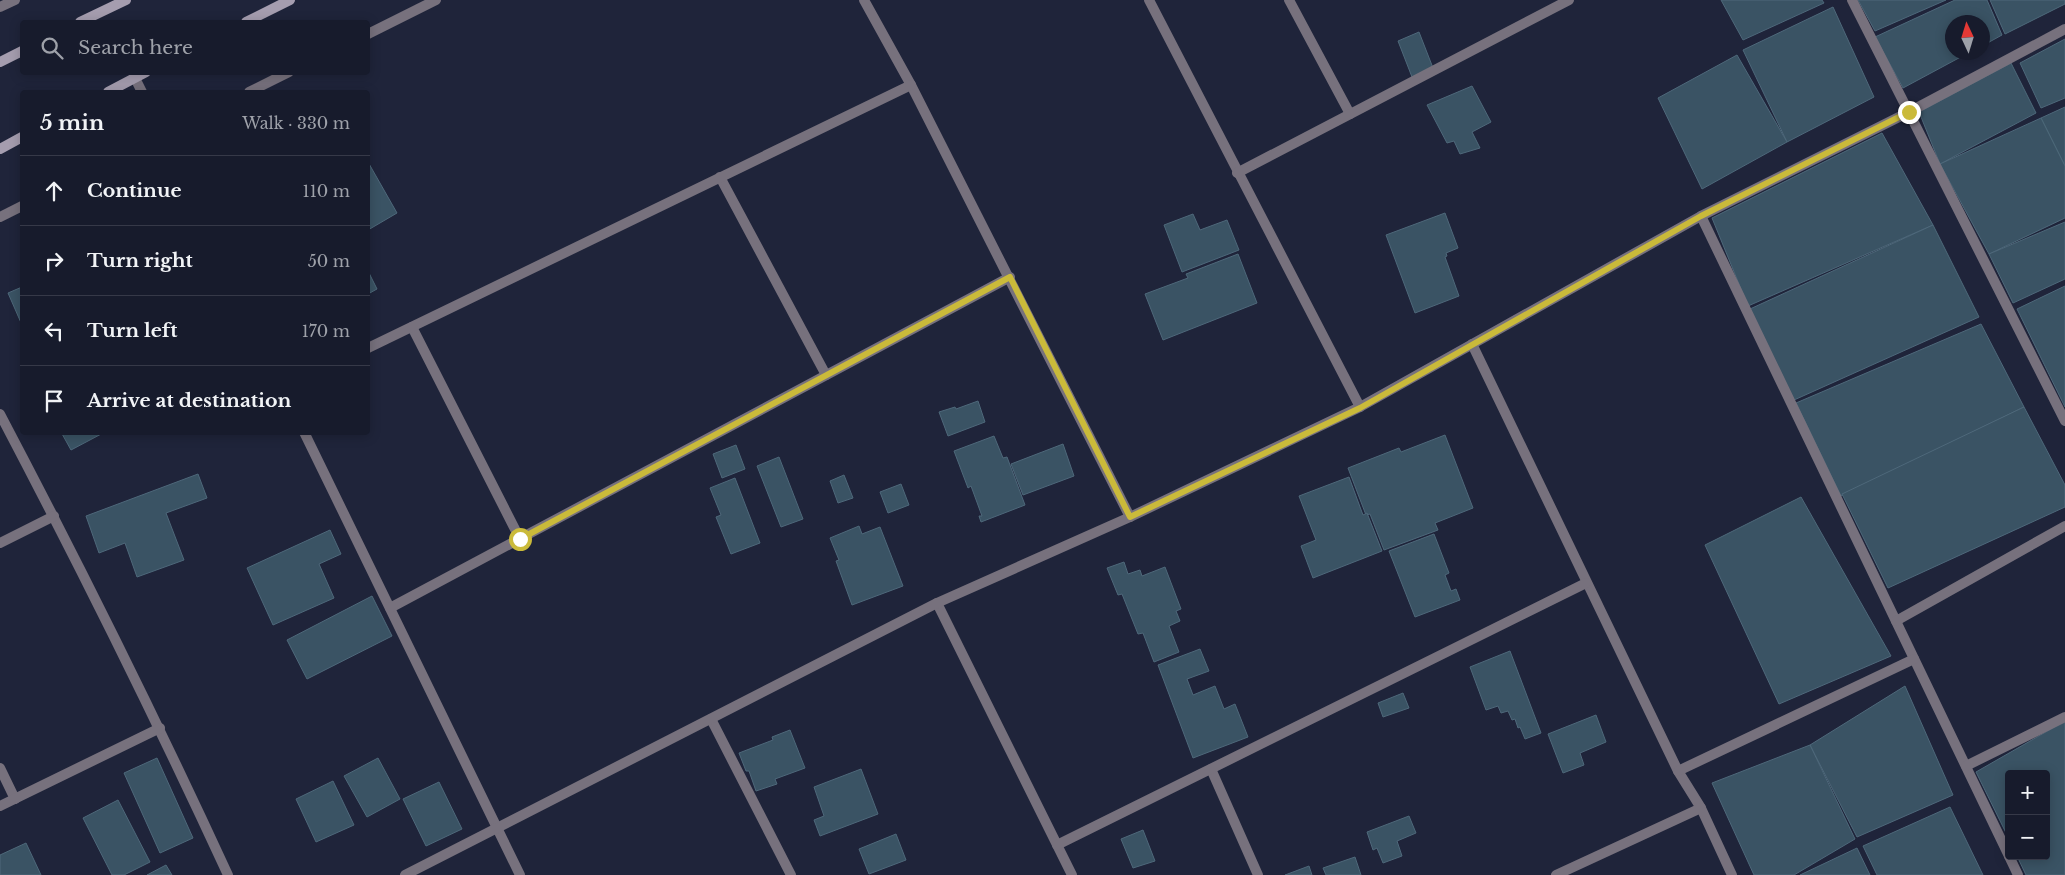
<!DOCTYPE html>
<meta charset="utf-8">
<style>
:root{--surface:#171b2c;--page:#202434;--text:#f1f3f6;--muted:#9ea1a9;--line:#363948}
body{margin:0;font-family:"Libre Baskerville",serif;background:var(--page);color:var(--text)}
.controls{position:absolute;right:15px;bottom:15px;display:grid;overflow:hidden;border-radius:5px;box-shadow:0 2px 12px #0003}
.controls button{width:45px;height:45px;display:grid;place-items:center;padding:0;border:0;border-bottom:1px solid var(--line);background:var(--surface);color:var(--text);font:25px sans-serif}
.compass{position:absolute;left:1945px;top:15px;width:45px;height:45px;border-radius:50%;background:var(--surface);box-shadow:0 2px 12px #0003;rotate:356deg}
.stop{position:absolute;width:15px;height:15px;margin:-11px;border:4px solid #caba3a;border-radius:50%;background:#fff}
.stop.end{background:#caba3a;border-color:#fff;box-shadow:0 1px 5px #0008}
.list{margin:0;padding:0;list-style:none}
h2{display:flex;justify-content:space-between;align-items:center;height:65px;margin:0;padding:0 20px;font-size:21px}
h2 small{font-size:16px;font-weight:400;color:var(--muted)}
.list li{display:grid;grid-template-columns:32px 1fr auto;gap:15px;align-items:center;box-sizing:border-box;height:70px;padding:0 20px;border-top:1px solid var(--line)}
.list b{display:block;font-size:19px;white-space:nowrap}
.list em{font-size:16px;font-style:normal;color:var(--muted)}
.icon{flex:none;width:28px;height:28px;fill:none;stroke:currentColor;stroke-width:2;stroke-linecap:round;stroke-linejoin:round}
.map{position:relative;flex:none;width:2065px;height:875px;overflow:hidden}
.search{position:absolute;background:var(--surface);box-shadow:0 2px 12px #0003;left:20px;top:20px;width:350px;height:55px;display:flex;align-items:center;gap:12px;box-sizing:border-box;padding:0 18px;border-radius:5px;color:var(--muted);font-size:19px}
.panel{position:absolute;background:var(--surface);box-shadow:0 2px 12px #0003;left:20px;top:90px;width:350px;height:345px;border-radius:5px}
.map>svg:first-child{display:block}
.building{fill:#3a5364;stroke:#4e687a}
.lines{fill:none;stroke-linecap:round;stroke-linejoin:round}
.minor{stroke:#77717d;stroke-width:10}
.tertiary{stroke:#77717d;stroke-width:10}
.secondary{stroke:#a59daf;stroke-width:10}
.route{stroke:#caba3a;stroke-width:6}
</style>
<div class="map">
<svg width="2065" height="875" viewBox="0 0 2065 875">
<rect width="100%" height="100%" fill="#1f243a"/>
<g class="building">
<path d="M1721 0H1822L1824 3 1743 40Z"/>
<path d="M1858 0H1946L1875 31Z"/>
<path d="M1955 0H1987L2002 35 1982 46V22H1952V52H1970L1903 88 1875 37Z"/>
<path d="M1990 0H2065V4L2005 34Z"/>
<path d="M1833 7 1874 97 1787 142 1743 50Z"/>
<path d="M1419 32 1433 68 1412 77 1398 41Z"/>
<path d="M2065 39V98L2041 108 2020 63Z"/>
<path d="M1737 55 1787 142 1702 189 1658 98Z"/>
<path d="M2011 63 2036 113 1940 164 1919 112Z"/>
<path d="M1472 86 1491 122 1472 132 1480 148 1460 154 1454 141 1447 143 1427 105Z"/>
<path d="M2065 107V166L2041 118Z"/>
<path d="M2041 118 2065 166V218L1989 254 1940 164Z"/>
<path d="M1882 133 1933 225 1748 306 1712 218Z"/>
<path d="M368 162 397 213 368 230Z"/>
<path d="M1445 213 1458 248 1446 253 1447 256 1445 257 1459 296 1415 313 1386 235Z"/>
<path d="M1193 214 1200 230 1227 220 1239 250 1182 272 1164 225Z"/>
<path d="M2065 222V279L2013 303 1989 254Z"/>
<path d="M1933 225 1979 317 1794 400 1750 309Z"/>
<path d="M1238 254 1257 303 1163 340 1145 294 1188 278 1186 274Z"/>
<path d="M368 271 377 289 368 294Z"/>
<path d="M2065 286V407L2017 309Z"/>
<path d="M22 287V325L8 293Z"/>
<path d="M1981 324 2024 407 1841 496 1796 403Z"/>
<path d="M978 401 985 422 948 436 939 412 955 407 956 409Z"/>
<path d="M2024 407 2065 485V507L1888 588 1842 494Z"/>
<path d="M61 432H105L71 450Z"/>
<path d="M1445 435 1473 508 1435 523 1438 530 1384 550 1370 514 1366 515 1348 468 1399 448 1401 452Z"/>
<path d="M994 436 1003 458 1007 457 1025 505 981 522 979 516H982L971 486 968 488 954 451Z"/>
<path d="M1063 444 1074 476 1023 495 1011 464Z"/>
<path d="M736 445 745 469 722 478 713 454Z"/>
<path d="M779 457 803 519 781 527 757 466Z"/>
<path d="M198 474 207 498 166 513 184 560 137 577 125 543 99 553 86 516Z"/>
<path d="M844 475 853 498 838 503 830 481Z"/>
<path d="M1349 477 1363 515 1367 513 1382 551 1313 578 1301 546 1316 540 1299 496Z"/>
<path d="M735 478 760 543 731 554 716 517 721 515 710 488Z"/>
<path d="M901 484 909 505 888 513 880 492Z"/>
<path d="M1801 497 1891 656 1779 704 1705 545Z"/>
<path d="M859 526 862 534 880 527 903 586 852 605 836 561 839 560 830 538Z"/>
<path d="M330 530 341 554 319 564 334 598 273 625 247 568Z"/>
<path d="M1434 534 1449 573 1445 575 1451 591 1456 589 1460 600 1415 617 1389 551Z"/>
<path d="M1124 562 1128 574 1140 570 1142 576 1165 567 1181 609 1176 611 1180 621 1169 626 1179 652 1154 662 1143 633 1138 634 1122 594 1118 595 1107 568Z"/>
<path d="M372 596 392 636 307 679 287 640Z"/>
<path d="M1200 649 1209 671 1187 679 1193 695 1215 686 1224 709 1235 704 1248 737 1193 758 1158 665Z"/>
<path d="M1510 651 1541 733 1525 739 1520 727 1518 728 1515 719 1512 720 1508 711 1501 713 1498 706 1486 710 1470 667Z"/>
<path d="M1905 686 1953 795 1857 837 1810 745Z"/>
<path d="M1403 693 1409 708 1383 717 1378 703Z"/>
<path d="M1596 715 1606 742 1580 753 1584 765 1563 773 1548 734Z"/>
<path d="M2065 721V875H2026L2017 856H2046V774H2009V839L1976 772Z"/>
<path d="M790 730 805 768 775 779 777 784 756 791 749 771H746L739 753 773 740 772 737Z"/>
<path d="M1810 745 1855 839 1794 875H1754L1712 783Z"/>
<path d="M157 758 193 838 160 853 124 773Z"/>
<path d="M378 758 400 799 367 817 344 776Z"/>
<path d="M861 769 878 814 820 836 814 820 824 816 814 787Z"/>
<path d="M333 781 354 825 316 842 296 799Z"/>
<path d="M439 782 462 829 426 846 403 799Z"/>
<path d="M118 800 150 862 124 875H112L83 818Z"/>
<path d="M1950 807 1983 875H1877L1863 846Z"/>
<path d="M1409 816 1416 833 1397 841 1402 856 1383 863 1377 848 1373 850 1367 832Z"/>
<path d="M1143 830 1155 861 1133 868 1121 839Z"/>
<path d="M896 834 906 860 869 874 859 849Z"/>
<path d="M26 843 41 875H0V855Z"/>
<path d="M1857 848 1870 875H1800Z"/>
<path d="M1355 857 1361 875H1326L1323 868Z"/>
<path d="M166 865 172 875H147Z"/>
<path d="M1309 866 1312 875H1285Z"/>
</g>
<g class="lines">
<g class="minor">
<path d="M864 0 911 85 1130 517"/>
<path d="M1149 0 1360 407"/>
<path d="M1289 0 1350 114"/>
<path d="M1852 0 2065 421"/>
<path d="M135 78 142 92"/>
<path d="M1237 173 1569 0"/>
<path d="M720 177 826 375"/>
<path d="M1701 216 2009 856"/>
<path d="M412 327 520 539"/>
<path d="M1472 344 1678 771 1701 808 1732 875"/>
<path d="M368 348 911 85"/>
<path d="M0 414C80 566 156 719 228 875"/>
<path d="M304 432 520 875"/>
<path d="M0 543 54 516"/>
<path d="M937 603 1072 875"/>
<path d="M390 608 1010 277"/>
<path d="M1896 621 2065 526"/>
<path d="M711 719 791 875"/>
<path d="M1966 766 2065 717"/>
<path d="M0 768 15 799"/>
<path d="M1211 769 1258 875"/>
<path d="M1678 771 1914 659"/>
<path d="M0 806 160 728"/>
<path d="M1057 845 1586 583"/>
<path d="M2009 856 2018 875"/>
<path d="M405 875 937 603 1130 517 1360 407 1701 216 1909 112 2065 29"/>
<path d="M1556 875 1701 808"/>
</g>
<g class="tertiary">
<path d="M0 7 15 0"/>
<path d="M368 34 436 0"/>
<path d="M249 92 289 72"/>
<path d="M0 217 22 206"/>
</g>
<g class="secondary">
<path d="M80 22 126 0"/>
<path d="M246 22 290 0"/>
<path d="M0 62 22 51"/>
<path d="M108 92 146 72"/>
<path d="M0 149 22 137"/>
</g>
</g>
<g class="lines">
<path class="route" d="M520 539 1010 277 1130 517 1360 408 1701 216 1909 112"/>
</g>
</svg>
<div class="controls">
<button>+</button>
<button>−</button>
</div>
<svg class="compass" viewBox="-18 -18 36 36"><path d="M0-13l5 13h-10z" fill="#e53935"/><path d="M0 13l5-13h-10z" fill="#9ea1a9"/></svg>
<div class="stop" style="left:520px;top:539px"></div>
<div class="stop end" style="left:1909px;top:112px"></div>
<div class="search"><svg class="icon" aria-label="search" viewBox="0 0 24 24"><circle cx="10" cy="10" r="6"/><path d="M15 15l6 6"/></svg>Search here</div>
<section class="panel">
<h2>5 min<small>Walk · 330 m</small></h2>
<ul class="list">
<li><svg class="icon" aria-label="ahead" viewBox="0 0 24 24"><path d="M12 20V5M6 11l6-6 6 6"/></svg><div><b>Continue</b></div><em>110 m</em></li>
<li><svg class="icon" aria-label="right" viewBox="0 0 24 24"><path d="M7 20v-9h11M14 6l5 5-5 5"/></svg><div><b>Turn right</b></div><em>50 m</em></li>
<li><svg class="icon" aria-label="left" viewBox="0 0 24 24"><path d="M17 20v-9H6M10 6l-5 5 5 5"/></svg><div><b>Turn left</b></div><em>170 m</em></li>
<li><svg class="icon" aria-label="arrive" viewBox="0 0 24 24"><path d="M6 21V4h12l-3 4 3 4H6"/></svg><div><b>Arrive at destination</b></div></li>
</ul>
</section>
</div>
